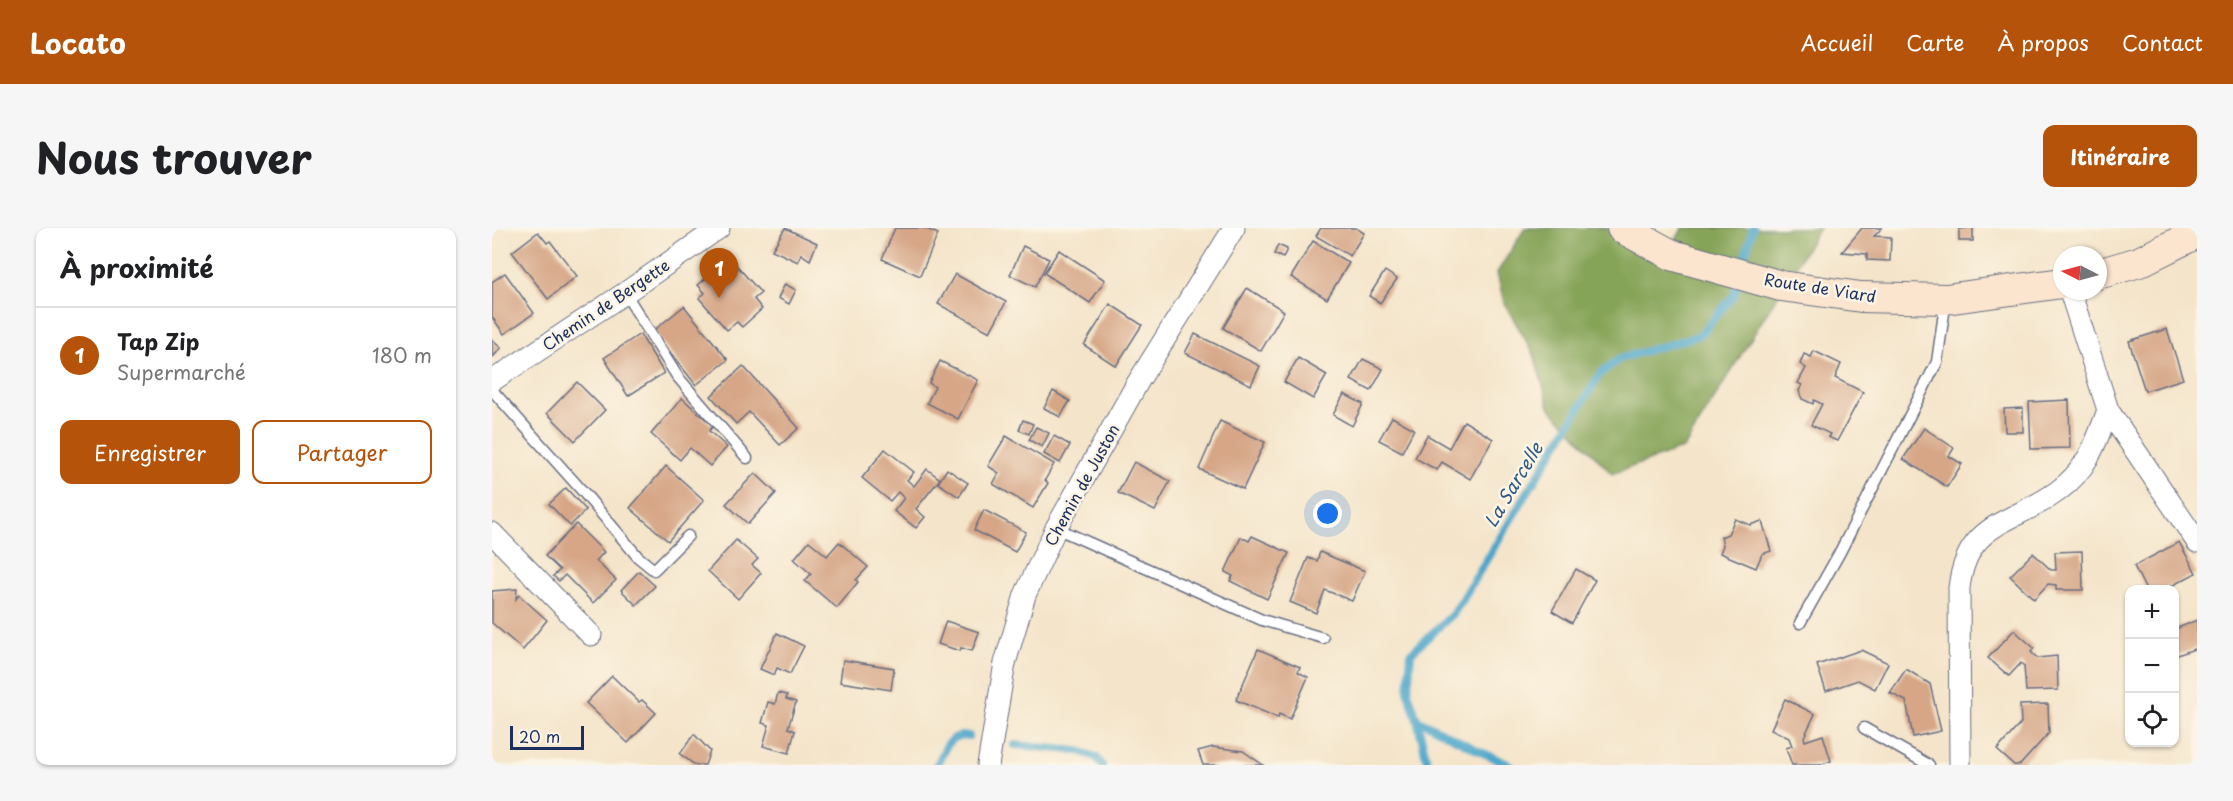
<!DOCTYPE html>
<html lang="fr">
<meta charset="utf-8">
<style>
:root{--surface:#fff;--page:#f6f6f6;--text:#202124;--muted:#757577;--line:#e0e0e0;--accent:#b45309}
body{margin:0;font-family:"Playpen Sans",sans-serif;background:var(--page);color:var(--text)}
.controls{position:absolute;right:18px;bottom:18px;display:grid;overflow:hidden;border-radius:12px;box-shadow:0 2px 4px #0004}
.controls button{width:54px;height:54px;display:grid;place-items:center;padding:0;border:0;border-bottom:2px solid var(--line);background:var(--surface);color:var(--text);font:30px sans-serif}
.compass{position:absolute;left:1561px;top:18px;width:54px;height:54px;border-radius:50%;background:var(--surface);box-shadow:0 2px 4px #0004;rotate:276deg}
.scale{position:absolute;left:18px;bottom:15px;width:74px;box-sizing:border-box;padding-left:6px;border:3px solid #1b2f5e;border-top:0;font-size:16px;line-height:21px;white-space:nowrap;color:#1b2f5e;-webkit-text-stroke:4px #fcf5e5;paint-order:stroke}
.you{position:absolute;left:836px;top:286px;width:21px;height:21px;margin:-15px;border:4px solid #fff;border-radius:50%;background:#1a73e8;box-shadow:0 0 0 9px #1a73e833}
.badge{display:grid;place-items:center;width:39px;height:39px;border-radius:50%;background:var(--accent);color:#fff;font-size:20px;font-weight:700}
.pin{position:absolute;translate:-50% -50px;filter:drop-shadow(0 2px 3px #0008)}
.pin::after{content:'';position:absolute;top:32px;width:21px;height:18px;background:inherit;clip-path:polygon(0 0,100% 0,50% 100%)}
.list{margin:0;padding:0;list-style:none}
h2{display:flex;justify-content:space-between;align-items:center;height:78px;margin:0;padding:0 24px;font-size:26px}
h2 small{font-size:20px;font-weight:400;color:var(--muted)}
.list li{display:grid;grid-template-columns:39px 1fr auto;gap:18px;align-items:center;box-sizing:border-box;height:96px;padding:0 24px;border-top:2px solid var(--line)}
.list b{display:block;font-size:22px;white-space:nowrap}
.list p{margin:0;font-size:20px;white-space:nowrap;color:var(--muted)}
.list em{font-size:20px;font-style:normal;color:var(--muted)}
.actions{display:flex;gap:12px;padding:18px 24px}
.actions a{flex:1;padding:14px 0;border:2px solid var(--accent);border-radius:12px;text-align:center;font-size:21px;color:var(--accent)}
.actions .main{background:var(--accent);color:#fff}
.icon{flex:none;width:33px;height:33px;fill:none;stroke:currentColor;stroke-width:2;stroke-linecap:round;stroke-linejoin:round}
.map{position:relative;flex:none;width:1705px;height:537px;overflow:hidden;border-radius:12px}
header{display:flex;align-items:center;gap:36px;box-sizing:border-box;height:84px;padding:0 30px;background:var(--accent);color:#fff}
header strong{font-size:28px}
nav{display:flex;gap:33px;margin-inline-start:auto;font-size:21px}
.intro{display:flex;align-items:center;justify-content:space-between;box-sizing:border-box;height:144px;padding:0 36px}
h1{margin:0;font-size:42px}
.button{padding:15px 27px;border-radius:12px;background:var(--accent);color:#fff;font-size:21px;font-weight:700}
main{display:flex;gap:36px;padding:0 36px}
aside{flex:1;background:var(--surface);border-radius:12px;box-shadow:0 2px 4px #0004}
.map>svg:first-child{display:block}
.forest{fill:#86a458;stroke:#506a5b;stroke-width:1.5}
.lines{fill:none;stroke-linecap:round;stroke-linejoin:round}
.stream{stroke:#4ca6ca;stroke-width:8}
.building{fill:#d6a686}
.service-casing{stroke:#676e83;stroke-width:13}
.minor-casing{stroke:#676e83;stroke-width:23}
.secondary-casing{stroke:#676e83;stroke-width:32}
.service{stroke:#fff;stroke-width:10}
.minor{stroke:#fff;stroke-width:21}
.secondary{stroke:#fce5cf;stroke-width:30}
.labels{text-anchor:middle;stroke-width:5;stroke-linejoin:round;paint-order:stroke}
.street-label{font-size:16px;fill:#1b2f5e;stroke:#fcf5e5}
.water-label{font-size:18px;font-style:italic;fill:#2c5984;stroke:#fcf5e5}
</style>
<header>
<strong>Locato</strong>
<nav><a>Accueil</a><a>Carte</a><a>À propos</a><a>Contact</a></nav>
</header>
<div class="intro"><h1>Nous trouver</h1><a class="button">Itinéraire</a></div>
<main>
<aside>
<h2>À proximité<small></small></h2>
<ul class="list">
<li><span class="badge">1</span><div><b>Tap Zip</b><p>Supermarché</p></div><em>180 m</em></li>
</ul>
<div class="actions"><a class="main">Enregistrer</a><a>Partager</a></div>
</aside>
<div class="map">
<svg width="1705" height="537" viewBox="0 0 1705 537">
<rect width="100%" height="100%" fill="#fcf5e5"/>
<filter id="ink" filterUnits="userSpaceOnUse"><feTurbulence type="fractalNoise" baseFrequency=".0167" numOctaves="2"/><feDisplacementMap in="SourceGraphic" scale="12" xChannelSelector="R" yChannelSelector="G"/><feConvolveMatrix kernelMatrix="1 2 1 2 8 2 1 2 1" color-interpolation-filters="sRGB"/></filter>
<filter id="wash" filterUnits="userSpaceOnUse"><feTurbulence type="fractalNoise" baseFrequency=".008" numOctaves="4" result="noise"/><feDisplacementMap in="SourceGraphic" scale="24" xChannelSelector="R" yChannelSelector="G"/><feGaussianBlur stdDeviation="1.35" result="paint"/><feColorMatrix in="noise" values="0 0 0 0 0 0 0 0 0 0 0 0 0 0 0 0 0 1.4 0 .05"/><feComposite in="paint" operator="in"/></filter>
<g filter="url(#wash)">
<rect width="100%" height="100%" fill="#f4e4c9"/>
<path class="forest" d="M1033 0H1115L1137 21 1171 31 1191 0H1327L1192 220 1120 246 1057 179 1042 126 1012 75 1005 45Z"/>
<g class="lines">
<g class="stream">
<path d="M1249 42 1261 0"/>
<path d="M925 491 936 537"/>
<path d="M523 517 587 523 604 529 610 537"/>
<path d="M444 537C455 522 453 506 477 508"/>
<path d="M1018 537 987 523 925 491 916 464 919 425 962 385 1108 146 1127 131 1208 107 1242 67 1246 53"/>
</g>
</g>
<g id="blocks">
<g class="building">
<path d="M293 0 325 15 318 32 309 26 306 34 280 22Z"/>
<path d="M403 0H432L446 6 428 48 390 31Z"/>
<path d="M829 0H864L872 5 858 28 824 8Z"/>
<path d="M1370 0H1390L1382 8 1399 9 1398 33 1375 32V26L1350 24Z"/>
<path d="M1477 0H1481V13H1467V1Z"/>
<path d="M46 4 55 15 58 13 85 48 56 71 20 24Z"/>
<path d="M821 13 857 35 835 71 799 49Z"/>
<path d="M786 17 795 21 791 30 782 26Z"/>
<path d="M531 18 557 31 543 59 518 47Z"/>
<path d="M567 22 613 52 598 75 552 45Z"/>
<path d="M238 30 269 65 262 71 270 81 250 99 245 94 235 102 207 70 213 65 206 57Z"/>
<path d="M893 43 905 51 888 75 877 68Z"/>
<path d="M13 45 42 85 12 106 0 89V54Z"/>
<path d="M463 46 514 74 498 104 446 76Z"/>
<path d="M293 56 304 62 297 76 286 70Z"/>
<path d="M755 60 792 83 769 123 731 100Z"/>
<path d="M618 76 650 97 624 138 592 117Z"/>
<path d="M192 78 236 132 204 157 161 103Z"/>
<path d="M1675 101 1691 151 1653 163 1637 113Z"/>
<path d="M148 106 172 145 136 168 112 130Z"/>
<path d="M703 106 768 138 759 157 693 125Z"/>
<path d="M0 112 9 120 0 130Z"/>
<path d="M1322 123 1349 136 1343 150 1371 164 1345 213 1336 209 1338 206 1319 197 1330 176 1322 172 1321 176 1310 171 1307 163 1310 157 1306 155 1314 140 1308 136 1312 126 1319 129Z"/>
<path d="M806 130 835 147 821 171 792 154Z"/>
<path d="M871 131 891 141 879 163 859 152Z"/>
<path d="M448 133 486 152 466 191 435 175 443 159 437 155Z"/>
<path d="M251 138 307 200 288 217 257 184 244 196 219 168Z"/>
<path d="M85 154 113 182 83 213 55 185Z"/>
<path d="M561 163 578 173 568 189 552 180Z"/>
<path d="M852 166 871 176 860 198 841 187Z"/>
<path d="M190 170 221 198 217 203 235 219 218 238 198 220 188 232 159 206Z"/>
<path d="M1577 172 1578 220 1539 221 1537 174Z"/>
<path d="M1531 180V204H1513L1512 181Z"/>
<path d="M900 189 922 201 910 224 887 212Z"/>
<path d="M531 192 541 196 537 206 527 202Z"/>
<path d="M728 193 773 214 751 261 707 241Z"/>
<path d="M972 193 1001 211 978 251 950 234 945 242 923 230 935 207 957 220Z"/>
<path d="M544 199 557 205 550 219 537 212Z"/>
<path d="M1432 200 1462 220 1457 228 1470 236 1455 259 1411 231Z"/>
<path d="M514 208 562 236 553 252 556 255 541 280 501 256 507 245 496 238Z"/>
<path d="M562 208 578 217 568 235 552 226Z"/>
<path d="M393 221 422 244 415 252 422 258 435 241 448 251 424 281 433 289 424 300 402 283 412 270 406 264 398 273 370 250Z"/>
<path d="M642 234 678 253 663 283 626 265Z"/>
<path d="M174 238 212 272 176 313 138 280Z"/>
<path d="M455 241 476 255 467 269 446 255Z"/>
<path d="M263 245 284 265 256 296 234 276Z"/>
<path d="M74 260 94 282 78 298 57 276Z"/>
<path d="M492 282 534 304 523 324 482 302Z"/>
<path d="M1243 291 1258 297 1270 293 1279 323 1270 326 1264 340 1228 325 1231 317 1229 309 1236 306Z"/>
<path d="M84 296 112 324 104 333 124 352 101 375 73 347 67 353 61 348 68 342 53 328Z"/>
<path d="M760 308 797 325 775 371 738 353 741 348 733 344 749 309 757 313Z"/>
<path d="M244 312 266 331 260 337 269 345 246 371 216 343Z"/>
<path d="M317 313 335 328 347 314 376 339 364 352 366 354 345 380 313 353 319 346 302 331Z"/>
<path d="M1687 314 1704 345 1672 362H1654L1642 338Z"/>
<path d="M1590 323 1591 362H1564V357L1556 356 1542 371 1518 348 1541 325 1559 342H1564L1563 324Z"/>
<path d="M828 324 873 343 860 373 833 362 824 385 798 374 816 330 825 333Z"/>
<path d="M1084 341 1103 352 1080 395 1060 383Z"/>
<path d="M147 343 163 358 144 377 129 362Z"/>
<path d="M25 361 24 371 27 367 55 392 31 422 0 395V363Z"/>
<path d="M1705 392V420L1683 428V401Z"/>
<path d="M454 393 487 404 480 423 469 420 468 423 446 416Z"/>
<path d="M1522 402 1542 420 1539 424 1545 430 1565 428 1566 462 1534 463 1532 438 1529 435 1517 448 1496 430Z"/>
<path d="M285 405 312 418 298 446 285 440 282 447 268 441Z"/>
<path d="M766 421 808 439 806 444 816 449 798 491 787 486 786 490 744 472Z"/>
<path d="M1369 422 1396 435 1383 461 1366 452 1334 463 1325 437Z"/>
<path d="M351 432 402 440 399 462 348 454Z"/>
<path d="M1414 441 1438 456 1449 503 1421 509 1414 473 1398 465Z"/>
<path d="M120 448 147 474 150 472 164 485 136 515 94 475Z"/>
<path d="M286 465 295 467 294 471 304 474 296 500 303 503 297 525 271 518 277 497 270 495 276 474 283 476Z"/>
<path d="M1293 471 1323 486 1312 509 1313 513 1331 507 1339 533 1327 537H1300L1294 520 1300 518 1297 510 1279 501Z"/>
<path d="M1556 476 1557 505 1528 537H1522L1505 522 1529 495 1528 477Z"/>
<path d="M202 506 218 523 213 537H203L188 526Z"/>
<path d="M721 519 751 523 771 537H711L706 523Z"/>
</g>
</g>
</g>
<g filter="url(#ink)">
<use href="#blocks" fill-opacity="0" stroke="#676e83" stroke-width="1.5"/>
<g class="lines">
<defs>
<g id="service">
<path d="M133 65 185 148 255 230"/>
<path d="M0 162 93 266 146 329 162 342 196 308"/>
<path d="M564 300 770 392 831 410"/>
<path d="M1308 395 1348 324 1445 134 1454 71"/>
<path d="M1372 500 1437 537"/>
</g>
<g id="minor">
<path d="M1578 63 1616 182 1705 314"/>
<path d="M0 153 133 65 227 0"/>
<path d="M0 305 99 407"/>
<path d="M496 537 513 435 533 367 564 300 646 154 742 0"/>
<path d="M1468 537 1467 360C1475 292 1520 297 1566 263 1596 241 1604 215 1616 182"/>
</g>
<g id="secondary">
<path d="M1130 0 1180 27 1289 58 1369 69 1454 71 1570 55"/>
<path d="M1606 46 1647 34 1705 5"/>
</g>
</defs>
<use href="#service" class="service-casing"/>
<use href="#minor" class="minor-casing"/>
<use href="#secondary" class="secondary-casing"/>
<use href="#service" class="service"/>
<use href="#minor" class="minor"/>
<use href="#secondary" class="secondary"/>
</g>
</g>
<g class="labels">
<g class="street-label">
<text transform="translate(1328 60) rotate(9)" y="6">Route de Viard</text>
<text transform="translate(114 77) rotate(-34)" y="6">Chemin de Bergette</text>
<text transform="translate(590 257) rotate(-61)" y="6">Chemin de Juston</text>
</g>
<g class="water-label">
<text transform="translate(1022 257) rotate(-59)" y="6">La Sarcelle</text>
</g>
</g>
</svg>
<div class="controls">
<button>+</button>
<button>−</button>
<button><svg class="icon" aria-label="locate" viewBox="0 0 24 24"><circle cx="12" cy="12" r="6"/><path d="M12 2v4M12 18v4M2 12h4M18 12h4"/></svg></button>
</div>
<svg class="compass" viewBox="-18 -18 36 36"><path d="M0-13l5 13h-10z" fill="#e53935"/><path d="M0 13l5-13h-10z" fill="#757577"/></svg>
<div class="scale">20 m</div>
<div class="you"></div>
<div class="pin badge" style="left:227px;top:70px">1</div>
</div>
</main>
